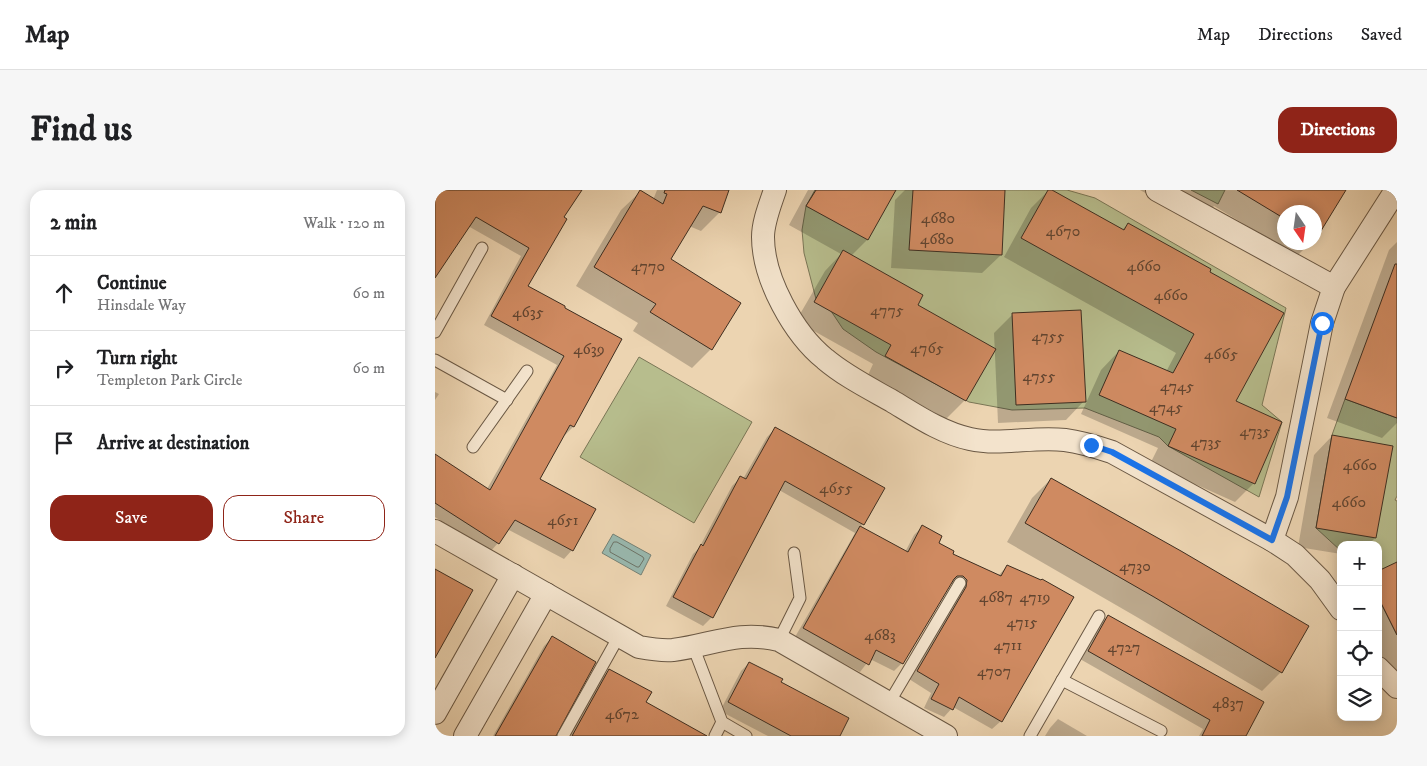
<!DOCTYPE html>
<meta charset="utf-8">
<style>
:root{--surface:#fff;--page:#f6f6f6;--text:#202124;--muted:#757577;--line:#e0e0e0;--accent:#8f2418}
body{margin:0;font-family:"IM FELL DW Pica",serif;background:var(--page);color:var(--text)}
.controls{position:absolute;right:15px;bottom:15px;display:grid;overflow:hidden;border-radius:10px;box-shadow:0 2px 12px #0003}
.controls button{width:45px;height:45px;display:grid;place-items:center;padding:0;border:0;border-bottom:1px solid var(--line);background:var(--surface);color:var(--text);font:25px sans-serif}
.compass{position:absolute;left:842px;top:15px;width:45px;height:45px;border-radius:50%;background:var(--surface);box-shadow:0 2px 12px #0003;rotate:167deg}
.stop{position:absolute;width:15px;height:15px;margin:-11px;border:4px solid #1a73e8;border-radius:50%;background:#fff}
.stop.end{background:#1a73e8;border-color:#fff;box-shadow:0 1px 5px #0008}
.list{margin:0;padding:0;list-style:none}
h2{display:flex;justify-content:space-between;align-items:center;height:65px;margin:0;padding:0 20px;font-size:21px}
h2 small{font-size:16px;font-weight:400;color:var(--muted)}
.list li{display:grid;grid-template-columns:32px 1fr auto;gap:15px;align-items:center;box-sizing:border-box;height:75px;padding:0 20px;border-top:1px solid var(--line)}
.list b{display:block;font-size:19px;white-space:nowrap}
.list p{margin:0;font-size:16px;white-space:nowrap;color:var(--muted)}
.list em{font-size:16px;font-style:normal;color:var(--muted)}
.actions{display:flex;gap:10px;padding:15px 20px}
.actions a{flex:1;padding:11px 0;border:1px solid var(--accent);border-radius:15px;text-align:center;font-size:18px;color:var(--accent)}
.actions .main{background:var(--accent);color:#fff}
.icon{flex:none;width:28px;height:28px;fill:none;stroke:currentColor;stroke-width:2;stroke-linecap:round;stroke-linejoin:round}
.map{position:relative;flex:none;width:962px;height:546px;overflow:hidden;border-radius:15px}
header{display:flex;align-items:center;gap:30px;box-sizing:border-box;height:70px;padding:0 25px;background:var(--surface);border-bottom:1px solid var(--line)}
header strong{font-size:24px}
nav{display:flex;gap:28px;margin-inline-start:auto;font-size:18px}
.intro{display:flex;align-items:center;justify-content:space-between;box-sizing:border-box;height:120px;padding:0 30px}
h1{margin:0;font-size:35px}
.button{padding:12px 22px;border-radius:15px;background:var(--accent);color:#fff;font-size:18px;font-weight:700}
main{display:flex;gap:30px;padding:0 30px}
aside{flex:1;background:var(--surface);border-radius:15px;box-shadow:0 2px 12px #0003}
.map>svg:first-child{display:block}
.green{fill:#b7bd8d;stroke:#7a7656}
.water{fill:#99b8ae;stroke:#758175}
.shadow{fill:#0003}
.lines{fill:none;stroke-linecap:round;stroke-linejoin:round}
.shore{stroke:#6c7367;stroke-width:1}
.building{fill:#cf8a61;stroke:#3e2e20}
.service-casing{stroke:#6a5844;stroke-width:13}
.minor-casing{stroke:#6a5844;stroke-width:24}
.service{stroke:#f3e3cc;stroke-width:11}
.minor{stroke:#f3e3cc;stroke-width:22}
.route{stroke:#1a73e8;stroke-width:6}
.labels{text-anchor:middle;stroke-width:4;stroke-linejoin:round;paint-order:stroke}
.number-label{font-size:16px;fill:#624530}
</style>
<header>
<strong>Map</strong>
<nav><a>Map</a><a>Directions</a><a>Saved</a></nav>
</header>
<div class="intro"><h1>Find us</h1><a class="button">Directions</a></div>
<main>
<aside>
<h2>2 min<small>Walk · 120 m</small></h2>
<ul class="list">
<li><svg class="icon" aria-label="ahead" viewBox="0 0 24 24"><path d="M12 20V5M6 11l6-6 6 6"/></svg><div><b>Continue</b><p>Hinsdale Way</p></div><em>60 m</em></li>
<li><svg class="icon" aria-label="right" viewBox="0 0 24 24"><path d="M7 20v-9h11M14 6l5 5-5 5"/></svg><div><b>Turn right</b><p>Templeton Park Circle</p></div><em>60 m</em></li>
<li><svg class="icon" aria-label="arrive" viewBox="0 0 24 24"><path d="M6 21V4h12l-3 4 3 4H6"/></svg><div><b>Arrive at destination</b></div></li>
</ul>
<div class="actions"><a class="main">Save</a><a>Share</a></div>
</aside>
<div class="map">
<svg width="962" height="546" viewBox="0 0 962 546">
<rect width="100%" height="100%" fill="#ecd4b1"/>
<filter id="stains"><feTurbulence type="fractalNoise" baseFrequency=".004" numOctaves="4"/><feColorMatrix values="0 0 0 0 .2 0 0 0 0 .09 0 0 0 0 .02 0 0 0 .5 -.17"/></filter>
<radialGradient id="worn" r=".72"><stop offset=".6" stop-color="#630" stop-opacity="0"/><stop offset="1" stop-color="#630" stop-opacity=".3"/></radialGradient>
<g class="green">
<path d="M380 0H632L660 8 851 118 827 215 847 232 824 307 733 256 724 247 650 218 577 220 534 212 441 162 408 139 396 121 381 109 369 63 367 40 371 16Z"/>
<path d="M756 0H790L783 14Z"/>
<path d="M204 167 317 232 259 333 145 267Z"/>
<path d="M910 209 962 228V306L960 310 962 311V445L943 407V355H906V361L881 338 897 245Z"/>
</g>
<path class="water" d="M178 344 216 365 206 385 167 363Z"/>
<g class="shadow">
<path d="M1 0H145L128 28 91 96 129 117 138 237 130 245 128 244 103 290 137 360 129 369 72 339 63 353 55 362 0 327V266L52 299 122 175 49 135 86 66 33 36 0 86Z"/>
<path d="M222 0H292L285 22 266 41 254 36 234 70 305 114 276 159 257 178 198 141 203 133 141 96 186 20 205 2 218 10Z"/>
<path d="M373 0H459L432 50 416 66 481 116 530 210 511 229 433 185 438 174 361 131 390 81 406 64 354 35Z"/>
<path d="M470 0H569L566 65 547 83 456 78 460 10Z"/>
<path d="M614 0 687 40 693 34 773 83 799 212 819 293 800 312 715 274 723 258 646 224 666 180 684 161 731 182 741 163 569 67 596 18Z"/>
<path d="M705 0H909L879 49V22H849V52H876L862 66 779 16 763 32Z"/>
<path d="M962 52V233L947 248 892 228 954 60Z"/>
<path d="M577 125 649 211 631 230 563 233 559 143Z"/>
<path d="M0 202 4 204 0 210Z"/>
<path d="M341 238 428 334 425 337 470 362 479 345 487 337 502 354 516 365 563 386 572 376 566 531 557 539 518 517 509 527 489 518 496 503 474 489 520 394H514L467 473 459 481 435 469 425 482 360 447 420 343 344 300 277 427 268 436 231 416 258 364 264 358 297 296 305 288 308 289 332 247Z"/>
<path d="M897 246 956 257 940 348 933 355H906V364L863 357 879 265Z"/>
<path d="M616 289 872 437 846 482 827 501 700 426 572 352 597 308Z"/>
<path d="M962 373V484L955 487 943 463V382Z"/>
<path d="M673 426 810 546H764L768 539 645 469 665 434Z"/>
<path d="M117 448 120 546H58L109 456Z"/>
<path d="M314 473 344 493 403 546H333L285 521 306 481Z"/>
<path d="M174 480 209 513 257 546H134L166 489Z"/>
<path d="M623 529 652 546H610L615 538Z"/>
</g>
<g class="lines">
<path class="shore" d="M179 352H182L208 367 209 369 204 377H202L175 362V359Z"/>
</g>
<g class="building">
<path d="M0 0H147L129 27 132 29 93 96 130 116V118L187 149 139 237 135 235 105 289 161 319 138 361 80 330 64 354 0 313V264L55 300 129 166 56 126 94 58 41 27 0 88Z"/>
<path d="M205 0 228 14 232 4 229 3 230 0H294L286 23 268 16 236 69 306 113 277 160 215 122 221 114 159 77Z"/>
<path d="M381 0H461L433 50 371 16Z"/>
<path d="M478 0H570L567 65 474 60Z"/>
<path d="M613 0H617L689 40 693 33 776 79 775 82 849 123 801 211 847 232 820 294 733 256 741 239 664 205 684 160 738 183 759 144 586 48Z"/>
<path d="M802 0H911L881 49 880 47V22H850V29Z"/>
<path d="M408 60 488 105 483 115 561 159 531 211 450 166 456 155 379 112Z"/>
<path d="M960 74H962V228L910 209Z"/>
<path d="M646 120 651 212 581 215 577 123Z"/>
<path d="M340 237 450 298 429 335 350 291 278 428 238 407 266 354 268 356 305 286 311 289Z"/>
<path d="M897 245 958 256 941 348 881 338Z"/>
<path d="M616 288 746 361 874 436 847 483 719 407 590 333Z"/>
<path d="M487 335 507 346 504 353 519 361 518 364 566 386 572 375 606 390 607 389 639 407 567 532 524 507 518 520 496 509 504 494 482 481 531 397 532 390 528 386H522L519 389 468 474 441 460 434 475 368 438 425 336 473 362Z"/>
<path d="M962 372V445L943 407V381Z"/>
<path d="M0 379 38 400 0 468Z"/>
<path d="M673 425 829 512 811 546H767L775 530 653 461Z"/>
<path d="M117 446 161 472 121 546H60Z"/>
<path d="M314 472 348 489 346 492 414 528 405 546H356L293 512Z"/>
<path d="M174 479 217 502 211 512 272 546H137Z"/>
</g>
<g class="lines">
<defs>
<g id="service">
<path d="M0 142 47 58"/>
<path d="M0 170 72 210"/>
<path d="M38 257 92 181"/>
<path d="M344 450 365 408 359 363"/>
<path d="M258 456 287 532 311 546"/>
<path d="M627 490 726 541"/>
<path d="M454 513 525 393"/>
<path d="M128 546 184 446"/>
<path d="M280 546 287 532"/>
<path d="M595 546 664 426"/>
</g>
<g id="minor">
<path d="M340 0C335 15 328 32 328 47 328 89 359 144 390 169 410 186 434 198 457 211 482 226 507 243 535 249 566 256 598 246 630 250 646 252 662 257 677 262L837 350 860 365 885 390 906 419"/>
<path d="M722 0 899 97"/>
<path d="M0 341 204 457C215 459 227 461 238 460 278 455 302 440 344 450L511 546"/>
<path d="M837 350 852 307 887 133 899 97 961 0"/>
<path d="M943 478 962 497"/>
<path d="M0 523 78 385"/>
<path d="M30 546 111 404"/>
</g>
</defs>
<use href="#service" class="service-casing"/>
<use href="#minor" class="minor-casing"/>
<use href="#service" class="service"/>
<use href="#minor" class="minor"/>
</g>
<g class="lines">
<path class="route" d="M656 255 677 262 837 350 852 307 887 133"/>
</g>
<g class="labels">
<g class="number-label">
<text x="503" y="33">4680</text>
<text x="628" y="46">4670</text>
<text x="502" y="54">4680</text>
<text x="213" y="81">4770</text>
<text x="709" y="81">4660</text>
<text x="736" y="110">4660</text>
<text x="452" y="125">4775</text>
<text x="93" y="127">4635</text>
<text x="613" y="151">4755</text>
<text x="492" y="163">4765</text>
<text x="154" y="164">4639</text>
<text x="786" y="169">4665</text>
<text x="604" y="191">4755</text>
<text x="742" y="201">4745</text>
<text x="731" y="222">4745</text>
<text x="820" y="246">4735</text>
<text x="771" y="257">4735</text>
<text x="925" y="280">4660</text>
<text x="401" y="303">4655</text>
<text x="914" y="317">4660</text>
<text x="128" y="335">4651</text>
<text x="700" y="381">4730</text>
<text x="561" y="412">4687</text>
<text x="600" y="412">4719</text>
<text x="587" y="437">4715</text>
<text x="445" y="450">4683</text>
<text x="573" y="460">4711</text>
<text x="689" y="462">4727</text>
<text x="559" y="486">4707</text>
<text x="793" y="518">4837</text>
<text x="187" y="529">4672</text>
</g>
</g>
<rect width="100%" height="100%" filter="url(#stains)"/>
<rect width="100%" height="100%" fill="url(#worn)"/>
</svg>
<div class="controls">
<button>+</button>
<button>−</button>
<button><svg class="icon" aria-label="locate" viewBox="0 0 24 24"><circle cx="12" cy="12" r="6"/><path d="M12 2v4M12 18v4M2 12h4M18 12h4"/></svg></button>
<button><svg class="icon" aria-label="layers" viewBox="0 0 24 24"><path d="M12 4l9 5-9 5-9-5zM3 14l9 5 9-5"/></svg></button>
</div>
<svg class="compass" viewBox="-18 -18 36 36"><path d="M0-13l5 13h-10z" fill="#e53935"/><path d="M0 13l5-13h-10z" fill="#757577"/></svg>
<div class="stop" style="left:887px;top:133px"></div>
<div class="stop end" style="left:656px;top:255px"></div>
</div>
</main>
